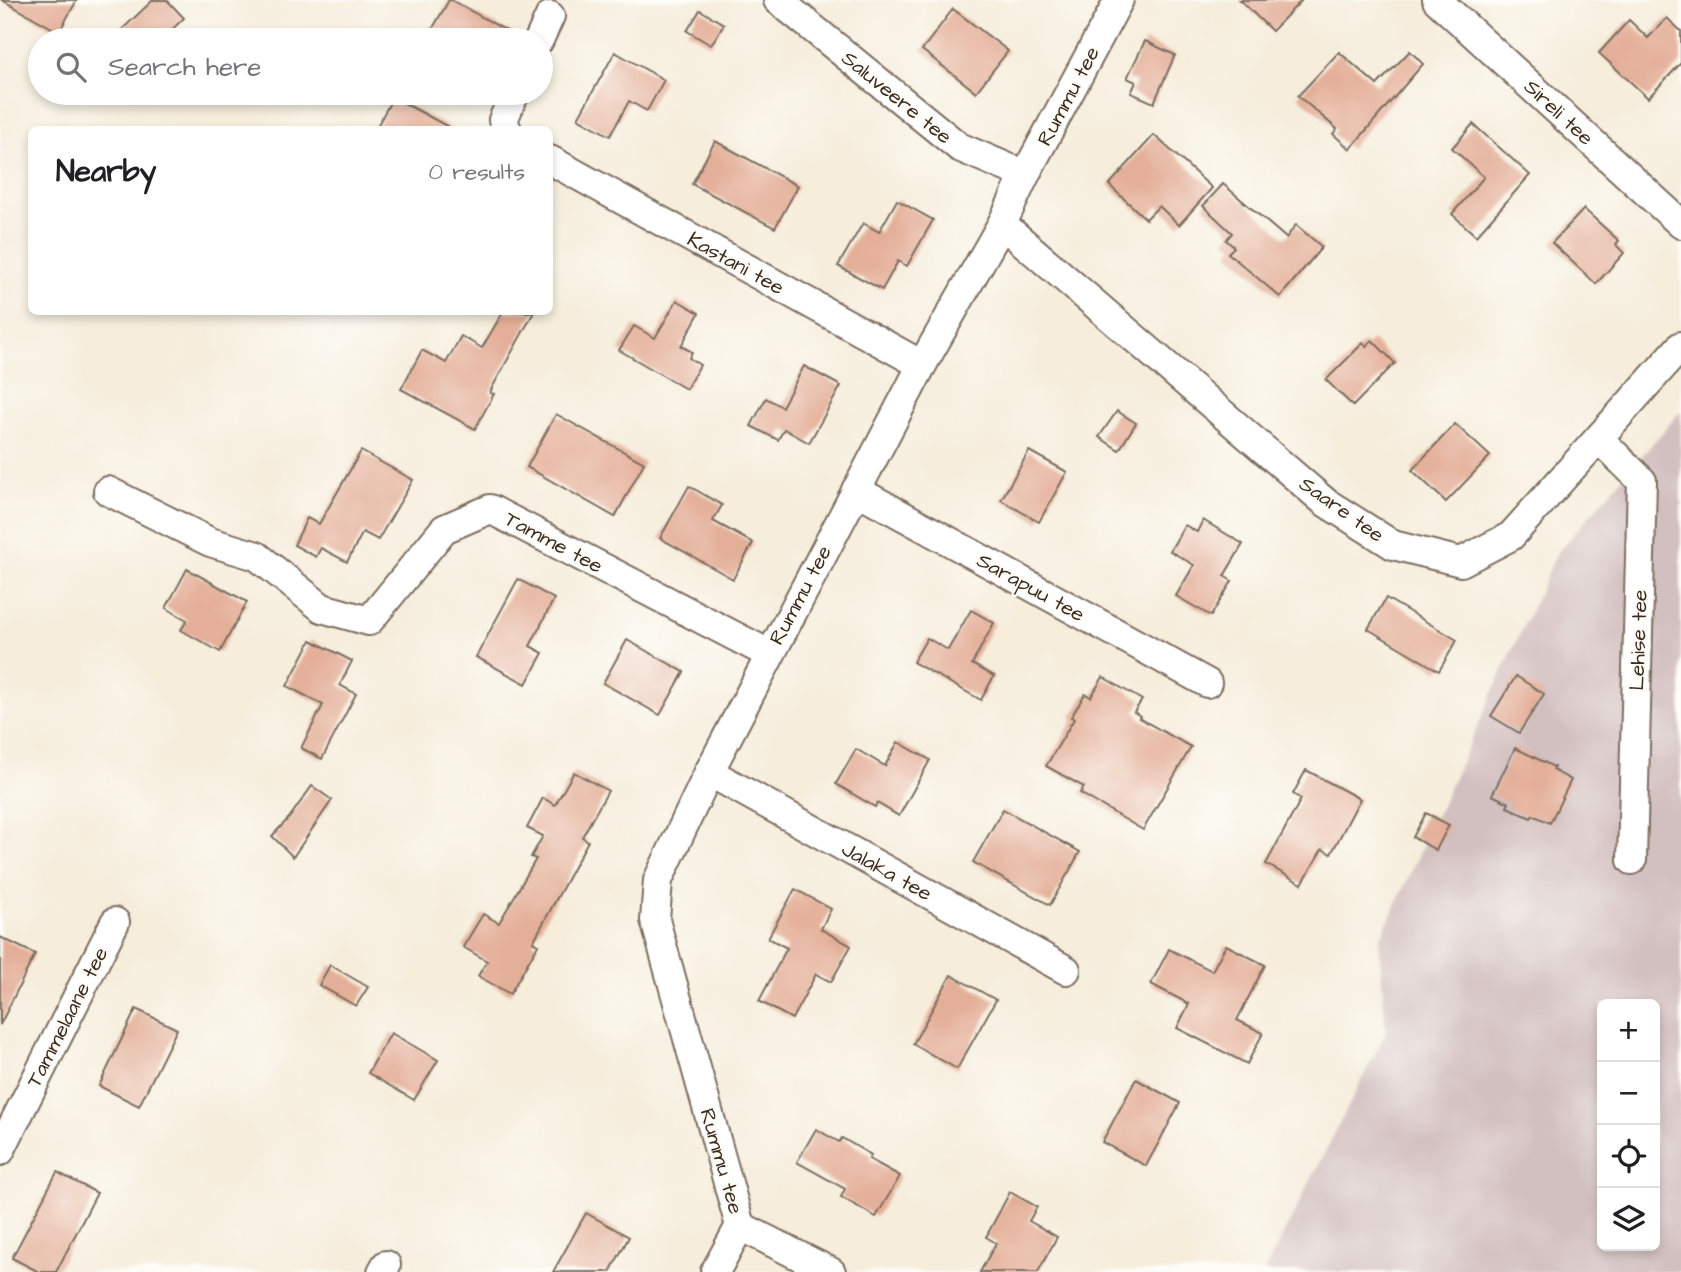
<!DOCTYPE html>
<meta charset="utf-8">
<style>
:root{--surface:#fff;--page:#f2f2f2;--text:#202124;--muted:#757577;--line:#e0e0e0}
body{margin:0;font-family:"Architects Daughter",sans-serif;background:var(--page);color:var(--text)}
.controls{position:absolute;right:21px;bottom:21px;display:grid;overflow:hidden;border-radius:10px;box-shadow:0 4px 10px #0003}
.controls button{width:63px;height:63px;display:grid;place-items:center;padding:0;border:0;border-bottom:2px solid var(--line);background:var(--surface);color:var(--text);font:35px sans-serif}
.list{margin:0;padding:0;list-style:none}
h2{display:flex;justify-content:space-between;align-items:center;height:91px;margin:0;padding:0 28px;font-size:30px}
h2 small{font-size:23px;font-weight:400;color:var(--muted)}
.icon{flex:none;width:38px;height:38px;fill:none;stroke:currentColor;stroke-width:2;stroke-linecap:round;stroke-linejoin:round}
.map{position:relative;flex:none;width:1681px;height:1272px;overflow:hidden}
.search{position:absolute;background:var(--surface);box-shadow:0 4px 10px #0003;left:28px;top:28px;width:525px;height:77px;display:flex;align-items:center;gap:18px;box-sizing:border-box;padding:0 24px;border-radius:38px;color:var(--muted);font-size:26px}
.panel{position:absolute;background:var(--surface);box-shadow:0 4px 10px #0003;left:28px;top:126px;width:525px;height:189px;border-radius:10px}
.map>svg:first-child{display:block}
.industrial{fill:#d2bfbf;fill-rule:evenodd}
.building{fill:#e4af98}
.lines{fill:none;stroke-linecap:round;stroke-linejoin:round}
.minor-casing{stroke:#7c6e60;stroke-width:32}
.minor{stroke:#fff;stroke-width:28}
.labels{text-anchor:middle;stroke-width:5;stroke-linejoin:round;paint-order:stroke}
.street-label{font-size:21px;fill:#3b2a1e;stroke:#fdfcf7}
</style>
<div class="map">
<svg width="1681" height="1272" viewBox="0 0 1681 1272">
<rect width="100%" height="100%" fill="#fdfcf7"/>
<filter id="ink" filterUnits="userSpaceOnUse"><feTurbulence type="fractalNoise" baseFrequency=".0143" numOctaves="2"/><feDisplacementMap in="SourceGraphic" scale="14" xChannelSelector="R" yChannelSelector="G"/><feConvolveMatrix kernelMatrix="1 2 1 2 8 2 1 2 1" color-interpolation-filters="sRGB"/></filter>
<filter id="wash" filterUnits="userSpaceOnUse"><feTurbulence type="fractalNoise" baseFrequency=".00686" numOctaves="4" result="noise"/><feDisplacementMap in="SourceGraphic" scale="28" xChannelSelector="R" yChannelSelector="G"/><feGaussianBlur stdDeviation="1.57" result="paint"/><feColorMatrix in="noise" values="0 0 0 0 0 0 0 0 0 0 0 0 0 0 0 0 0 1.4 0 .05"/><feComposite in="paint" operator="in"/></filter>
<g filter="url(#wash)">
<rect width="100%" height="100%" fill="#f6eddb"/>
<path class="industrial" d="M1681 411V1272H1264L1386 1032 1379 941 1557 553ZM1602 1004H1655V1246H1602Z"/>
<g id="blocks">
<g class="building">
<path d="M2 0H77L59 32Z"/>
<path d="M153 0H167L184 18 161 40H111Z"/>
<path d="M449 0H451L523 40H426Z"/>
<path d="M1240 0H1302L1272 31Z"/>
<path d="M953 9 1008 51 976 92 922 50Z"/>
<path d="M700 10 724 24 711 45 687 31Z"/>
<path d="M1667 18 1681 31V63L1648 98 1599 53 1629 20 1648 38Z"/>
<path d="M1145 41 1175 55 1154 103 1131 93 1136 82 1127 78Z"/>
<path d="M1410 51 1423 64 1350 149 1333 134 1337 129 1298 96 1339 52 1377 85Z"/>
<path d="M615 52 664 80 647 111 629 101 610 136 578 118Z"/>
<path d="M393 97 454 130H375Z"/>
<path d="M1473 124 1530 175 1476 236 1452 214 1484 177 1452 148Z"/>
<path d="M1154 135 1212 188 1179 225 1159 206 1146 219 1109 185Z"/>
<path d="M715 141 798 186 775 228 692 184Z"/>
<path d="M1223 184 1286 238 1296 225 1322 247 1280 297 1228 253 1234 247 1226 240 1232 233 1203 206Z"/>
<path d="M897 200 933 220 907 266 898 261 882 290 838 266 863 223 879 232Z"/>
<path d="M1584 209 1619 241 1616 245 1624 253 1596 284 1552 243Z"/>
<path d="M677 300 699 313 681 346 692 352 689 358 700 365 686 389 619 350 634 326 655 338Z"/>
<path d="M503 312H534L492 388 490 393 494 394 475 429 401 389 422 350 446 363 461 336 482 348Z"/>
<path d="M1372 340 1395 363 1353 406 1326 380 1363 343 1366 346Z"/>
<path d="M804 366 841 386 809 443 784 429 778 440 751 426 766 398 782 407Z"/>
<path d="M1117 411 1136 423 1119 450 1099 437Z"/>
<path d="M556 414 644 463 615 517 527 467Z"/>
<path d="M1455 424 1490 456 1446 502 1412 470Z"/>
<path d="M361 451 413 480 378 540 363 532 347 562 321 548 316 557 294 545 307 518 319 524Z"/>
<path d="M1029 451 1067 472 1039 522 1001 500Z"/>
<path d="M689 486 722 505 713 521 753 543 733 579 660 538Z"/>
<path d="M1203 520 1243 544 1224 576 1232 581 1211 616 1176 596 1194 565 1170 551 1185 525 1197 532Z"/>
<path d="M187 569 247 602 220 652 181 630 187 620 166 608Z"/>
<path d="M518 579 554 599 530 646 543 653 526 684 476 657Z"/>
<path d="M1386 598 1457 640 1439 671 1368 629Z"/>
<path d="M971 610 994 623 972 664 994 676 981 700 913 662 927 638 948 650Z"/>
<path d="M311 640 352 661 340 685 356 694 322 759 301 748 323 705 287 686Z"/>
<path d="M627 640 684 672 660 715 603 683Z"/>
<path d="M1516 676 1544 694 1519 733 1491 716Z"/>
<path d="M1103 677 1142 700 1134 712 1140 716 1139 718 1191 747 1143 830 1080 793 1084 787 1046 766 1074 719 1071 717 1085 694 1091 697Z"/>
<path d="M898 742 930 760 899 816 877 803 875 807 836 784 856 749 885 766Z"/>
<path d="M1515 748 1554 767 1553 770 1571 780 1550 823 1533 815 1531 818 1507 807 1509 803 1492 795Z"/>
<path d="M1306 770 1360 799 1331 854 1322 849 1302 884 1266 864 1301 799 1293 794Z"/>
<path d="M574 772 608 791 582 837 588 841 533 942 538 945 510 994 478 976 487 961 463 947 483 914 499 923 536 859 531 857 543 836 527 828 543 798 555 805Z"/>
<path d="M312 786 332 800 293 857 272 836 289 818Z"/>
<path d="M1003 809 1080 852 1050 905 973 862Z"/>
<path d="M1426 813 1449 825 1436 850 1413 837Z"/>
<path d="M795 889 831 909 821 929 851 946 831 982 816 974 792 1019 759 1001 787 948 768 938Z"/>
<path d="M0 937 35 954 0 1025Z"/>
<path d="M1226 945 1265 965 1237 1020 1263 1033 1247 1064 1177 1028 1189 1004 1151 984 1169 949 1212 971Z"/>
<path d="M330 965 368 987 356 1006 319 985Z"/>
<path d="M951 975 996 1000 957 1069 913 1044Z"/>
<path d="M136 1009 177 1029 139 1106 99 1086Z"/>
<path d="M391 1033 438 1060 414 1100 368 1073Z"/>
<path d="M1136 1079 1180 1103 1146 1166 1102 1142Z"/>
<path d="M816 1129 839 1142 842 1138 871 1155 869 1159 900 1176 876 1217 841 1197 845 1189 797 1162Z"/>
<path d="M57 1172 97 1193 56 1272H39L12 1258Z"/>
<path d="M1010 1192 1037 1207 1029 1221 1057 1237 1038 1272H980L996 1243 986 1237Z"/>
<path d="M586 1213 629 1237 610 1272H553Z"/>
</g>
</g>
</g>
<g filter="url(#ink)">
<use href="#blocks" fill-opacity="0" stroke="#7c6e60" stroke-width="2"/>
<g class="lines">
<defs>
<g id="minor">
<path d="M778 0 959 147 1025 175"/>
<path d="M1437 0 1681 224"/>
<path d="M539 40 550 16"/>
<path d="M507 130 503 120 515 93"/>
<path d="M550 160 922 365"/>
<path d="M1002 224 1325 502 1393 545 1461 562 1511 536 1681 346"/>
<path d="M1599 439 1642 481 1632 860"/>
<path d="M856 490 1207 683"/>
<path d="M108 491 210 542 257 556 322 608 369 621 444 529 490 509 769 654"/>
<path d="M709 772 1066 970"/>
<path d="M0 1151 115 922"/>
<path d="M740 1226 655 920 658 880 709 772 922 365 1002 224 1025 175 1119 0"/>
<path d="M382 1272 386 1265"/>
<path d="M715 1272 740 1226 831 1272"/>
</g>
</defs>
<use href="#minor" class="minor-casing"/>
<use href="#minor" class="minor"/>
</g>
</g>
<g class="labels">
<g class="street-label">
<text transform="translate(1068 96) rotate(-62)" y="7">Rummu tee</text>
<text transform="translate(897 97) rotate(39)" y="7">Saluveere tee</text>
<text transform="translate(1559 112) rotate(43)" y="7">Sireli tee</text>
<text transform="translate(736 263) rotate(29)" y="7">Kastani tee</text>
<text transform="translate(1342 509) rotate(35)" y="7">Saare tee</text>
<text transform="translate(554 542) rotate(28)" y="7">Tamme tee</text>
<text transform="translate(1031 587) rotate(29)" y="7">Sarapuu tee</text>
<text transform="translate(800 595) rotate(-62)" y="7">Rummu tee</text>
<text transform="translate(1638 640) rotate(-88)" y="7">Lehise tee</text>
<text transform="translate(887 871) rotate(29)" y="7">Jalaka tee</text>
<text transform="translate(67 1017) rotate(-63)" y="7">Tammelaane tee</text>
<text transform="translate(722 1161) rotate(74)" y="7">Rummu tee</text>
</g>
</g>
</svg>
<div class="controls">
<button>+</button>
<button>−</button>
<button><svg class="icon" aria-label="locate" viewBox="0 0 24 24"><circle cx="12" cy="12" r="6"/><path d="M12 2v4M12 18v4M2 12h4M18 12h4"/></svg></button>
<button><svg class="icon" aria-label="layers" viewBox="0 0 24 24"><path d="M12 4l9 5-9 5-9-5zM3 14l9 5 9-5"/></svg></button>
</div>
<div class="search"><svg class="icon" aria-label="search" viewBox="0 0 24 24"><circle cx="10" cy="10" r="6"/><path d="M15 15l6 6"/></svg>Search here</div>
<section class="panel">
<h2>Nearby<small>0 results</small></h2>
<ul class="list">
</ul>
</section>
</div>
